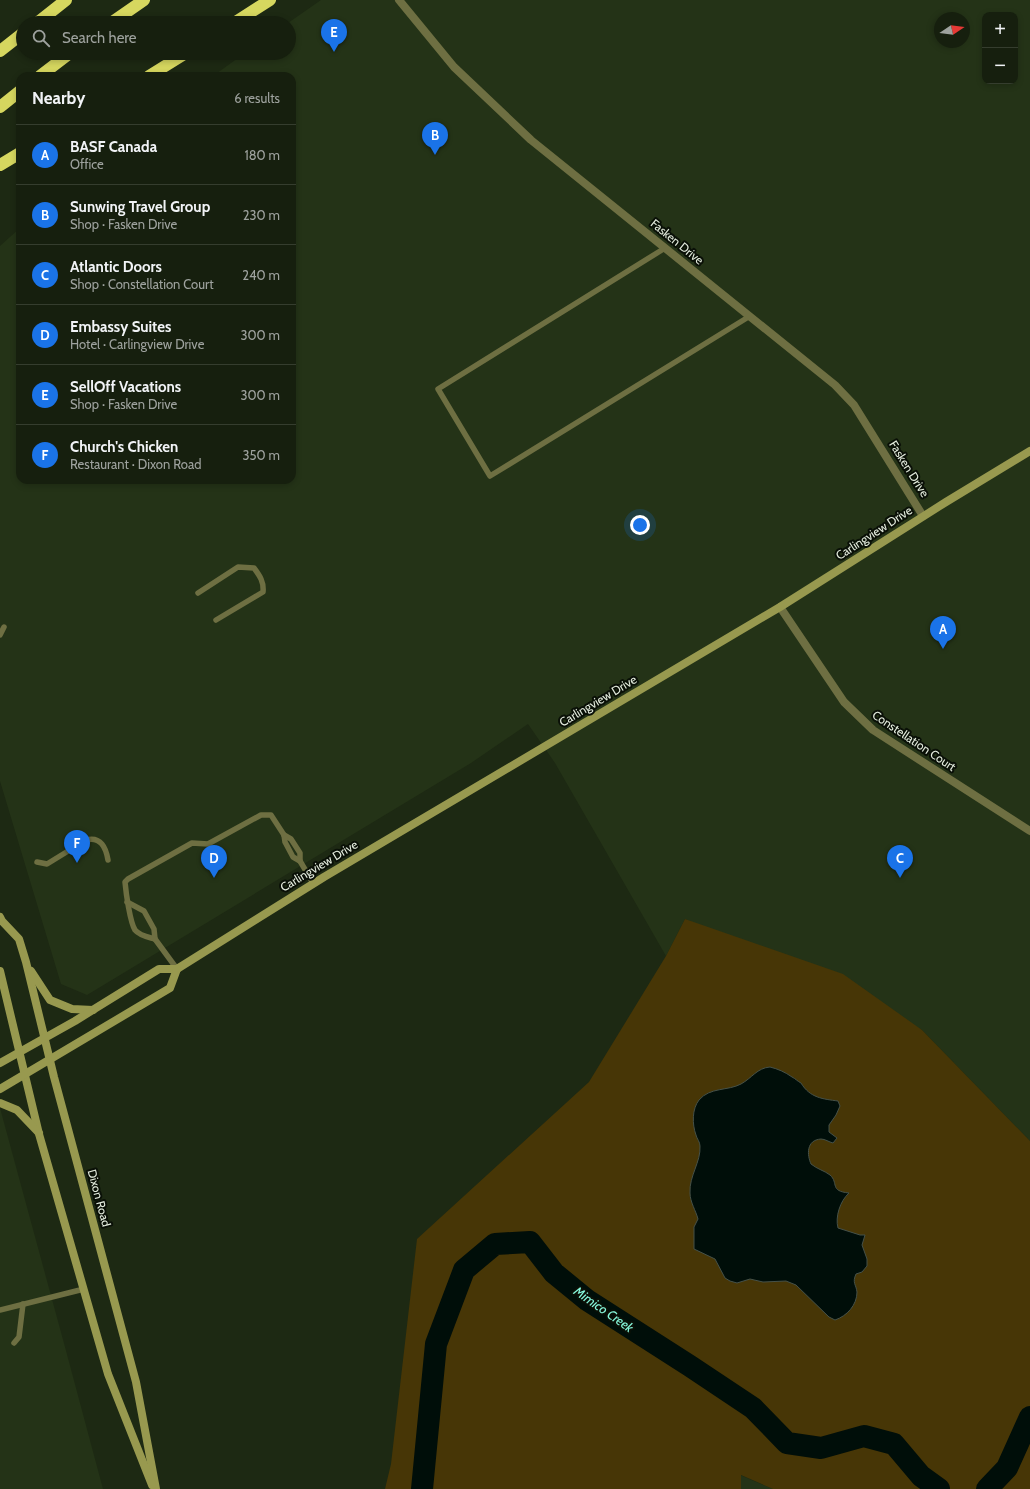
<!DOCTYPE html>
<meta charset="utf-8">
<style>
:root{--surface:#161f0e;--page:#232c1c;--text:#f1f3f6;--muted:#9ea29e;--line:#353d2e;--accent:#1a73e8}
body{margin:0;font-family:Cabin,sans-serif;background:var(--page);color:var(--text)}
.controls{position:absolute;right:12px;top:12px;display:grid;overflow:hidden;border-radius:8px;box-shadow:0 2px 6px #0003}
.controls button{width:36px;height:36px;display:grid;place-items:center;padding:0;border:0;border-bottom:1px solid var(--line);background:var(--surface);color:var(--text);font:20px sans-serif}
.compass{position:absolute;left:934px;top:12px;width:36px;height:36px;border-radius:50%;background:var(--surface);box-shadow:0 2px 6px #0003;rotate:77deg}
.you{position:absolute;left:640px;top:525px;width:14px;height:14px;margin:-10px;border:3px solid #fff;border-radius:50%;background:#1a73e8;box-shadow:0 0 0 6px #1a73e833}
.badge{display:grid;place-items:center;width:26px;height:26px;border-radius:50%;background:var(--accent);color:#fff;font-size:13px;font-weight:700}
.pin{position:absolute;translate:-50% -33px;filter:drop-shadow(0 1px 2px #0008)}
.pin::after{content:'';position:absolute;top:21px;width:14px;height:12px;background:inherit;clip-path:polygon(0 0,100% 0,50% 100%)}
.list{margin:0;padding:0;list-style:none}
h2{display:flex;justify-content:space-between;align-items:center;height:52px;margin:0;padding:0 16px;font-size:17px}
h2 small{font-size:13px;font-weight:400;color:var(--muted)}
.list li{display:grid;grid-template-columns:26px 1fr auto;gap:12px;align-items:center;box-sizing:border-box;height:60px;padding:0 16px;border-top:1px solid var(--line)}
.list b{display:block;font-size:15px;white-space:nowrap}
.list p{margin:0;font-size:13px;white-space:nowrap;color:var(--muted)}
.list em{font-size:13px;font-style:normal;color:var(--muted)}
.icon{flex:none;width:22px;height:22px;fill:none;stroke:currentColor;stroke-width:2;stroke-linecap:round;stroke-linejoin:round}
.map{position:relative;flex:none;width:1030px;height:1489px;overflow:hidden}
.search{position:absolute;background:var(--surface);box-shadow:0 2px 6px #0003;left:16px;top:16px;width:280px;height:44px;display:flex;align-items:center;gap:10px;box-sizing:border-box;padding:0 14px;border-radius:22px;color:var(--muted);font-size:15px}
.panel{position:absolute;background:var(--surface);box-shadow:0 2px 6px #0003;left:16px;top:72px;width:280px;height:412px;border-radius:12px}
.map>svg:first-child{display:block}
.built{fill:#243317;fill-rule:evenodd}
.green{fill:#473606}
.water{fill:#000e09;stroke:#455149}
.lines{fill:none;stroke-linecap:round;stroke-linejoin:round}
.river{stroke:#000e09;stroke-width:22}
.service{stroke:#6e6f42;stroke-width:5.5}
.minor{stroke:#6e6f42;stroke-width:8}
.tertiary{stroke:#6e6f42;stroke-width:8}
.secondary{stroke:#98994f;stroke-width:8}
.motorway{stroke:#d6d75f;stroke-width:12}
.labels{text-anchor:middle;stroke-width:4;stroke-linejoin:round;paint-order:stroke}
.street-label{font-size:12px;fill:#e5eddf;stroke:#0a1007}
.water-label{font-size:13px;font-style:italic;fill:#87f9dd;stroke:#0a1007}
</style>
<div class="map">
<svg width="1030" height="1489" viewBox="0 0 1030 1489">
<rect width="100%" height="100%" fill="#1d2913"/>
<g class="built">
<path d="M321 0H1030V1141L922 1030 685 919 666 956 555 763 528 724 471 763 87 995 61 984 0 781V246L20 228V480H292V76H213L245 53H289L288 23ZM985 15H1015V81H985ZM940 18H964V42H940Z"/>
<path d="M0 1108 65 1347 103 1489H0Z"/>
<path d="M740 1475 773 1489H741Z"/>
</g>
<path class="green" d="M685 919 843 974 922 1030 1030 1141V1489H773L741 1475V1489H385L391 1464 417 1239 589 1082 666 956Z"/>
<path class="water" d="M770 1067C778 1069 785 1072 792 1077 796 1079 797 1081 801 1083 810 1098 823 1099 838 1101L840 1106 836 1115 829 1125V1132L837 1138 833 1143C829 1142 825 1139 821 1139 806 1140 807 1155 811 1164 817 1169 825 1171 830 1175 839 1183 829 1191 849 1193 840 1201 835 1217 838 1228L860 1235H865L862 1245 867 1259V1266L862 1272 856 1274C852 1283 856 1284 857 1292 857 1305 847 1316 835 1320L829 1317 796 1285 786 1281 763 1282 750 1279 737 1283 730 1281 725 1278 715 1259 694 1249V1227L698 1219C696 1211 690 1202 690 1193 689 1176 701 1162 700 1146 700 1142 697 1139 696 1135 692 1124 692 1109 699 1100 710 1087 728 1091 741 1084 752 1078 757 1068 770 1067Z"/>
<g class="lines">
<g class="river">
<path d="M422 1489 436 1344 464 1270 495 1244 530 1242 554 1273 587 1300 690 1366 753 1408 787 1443 821 1448 864 1436 894 1444 921 1476 939 1489"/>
<path d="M987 1489 1007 1468 1030 1417"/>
</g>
<g class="service">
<path d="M665 248 438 389 490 476 750 316"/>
<path d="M198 593 238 567 254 568C260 576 264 582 263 592L216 620"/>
<path d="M0 635 4 627"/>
<path d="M284 835 291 839 300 853V861L313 883"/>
<path d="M37 862 47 864 86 840C101 836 106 848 108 860"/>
<path d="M127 902 144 911 154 929 155 939 177 969"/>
<path d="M155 939C148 937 140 936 135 930 130 922 126 893 125 882L128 879 192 843 208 844 261 815H271L284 835 285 842 293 857 300 861"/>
<path d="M0 1310 84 1289"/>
<path d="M14 1343 19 1337 23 1304"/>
</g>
<path class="minor" d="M780 607 844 702 873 730 1030 831"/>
<path class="tertiary" d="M399 0 454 67 531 140 835 385 854 405 923 516"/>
<g class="secondary">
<path d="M0 917 2 921 19 939 26 962 54 1077 136 1382 156 1489"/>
<path d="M0 971 39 1134 108 1374 152 1485"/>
<path d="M31 971 50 1000 72 1009 93 1010"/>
<path d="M0 1063 75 1021 159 969H177L324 877 780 607 946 502 1030 451"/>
<path d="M0 1089 170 988 177 969"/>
<path d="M0 1103 17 1110 39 1133"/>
</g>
<g class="motorway">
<path d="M37 23 66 0"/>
<path d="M111 23 144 0"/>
<path d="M234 23 270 0"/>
<path d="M0 51 23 33"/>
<path d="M40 76 70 53"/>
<path d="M149 76 186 53"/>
<path d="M0 107 20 91"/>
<path d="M0 165 20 153"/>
</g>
</g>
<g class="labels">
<g class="street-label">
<text transform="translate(677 242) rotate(39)" y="4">Fasken Drive</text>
<text transform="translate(909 469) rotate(58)" y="4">Fasken Drive</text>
<text transform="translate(874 533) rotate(-33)" y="4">Carlingview Drive</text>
<text transform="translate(598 701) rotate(-31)" y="4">Carlingview Drive</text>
<text transform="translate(914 741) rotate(34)" y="4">Constellation Court</text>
<text transform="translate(319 866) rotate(-31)" y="4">Carlingview Drive</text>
<text transform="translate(99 1198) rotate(75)" y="4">Dixon Road</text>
</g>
<g class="water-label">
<text transform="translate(604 1309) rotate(35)" y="5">Mimico Creek</text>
</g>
</g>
</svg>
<div class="controls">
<button>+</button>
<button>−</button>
</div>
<svg class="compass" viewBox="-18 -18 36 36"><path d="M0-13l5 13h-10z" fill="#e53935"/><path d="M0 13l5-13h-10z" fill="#9ea29e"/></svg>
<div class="you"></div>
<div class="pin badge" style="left:943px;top:649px">A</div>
<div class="pin badge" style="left:435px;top:155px">B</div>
<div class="pin badge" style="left:900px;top:878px">C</div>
<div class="pin badge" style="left:214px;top:878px">D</div>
<div class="pin badge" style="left:334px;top:52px">E</div>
<div class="pin badge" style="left:77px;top:863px">F</div>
<div class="search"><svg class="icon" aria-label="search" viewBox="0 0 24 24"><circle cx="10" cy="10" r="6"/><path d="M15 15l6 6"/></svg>Search here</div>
<section class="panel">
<h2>Nearby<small>6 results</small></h2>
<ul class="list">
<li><span class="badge">A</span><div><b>BASF Canada</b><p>Office</p></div><em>180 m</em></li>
<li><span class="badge">B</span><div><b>Sunwing Travel Group</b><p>Shop · Fasken Drive</p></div><em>230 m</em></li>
<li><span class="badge">C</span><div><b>Atlantic Doors</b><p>Shop · Constellation Court</p></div><em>240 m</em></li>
<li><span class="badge">D</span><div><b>Embassy Suites</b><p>Hotel · Carlingview Drive</p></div><em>300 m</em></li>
<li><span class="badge">E</span><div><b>SellOff Vacations</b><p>Shop · Fasken Drive</p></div><em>300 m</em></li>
<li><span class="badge">F</span><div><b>Church's Chicken</b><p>Restaurant · Dixon Road</p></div><em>350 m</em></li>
</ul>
</section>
</div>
